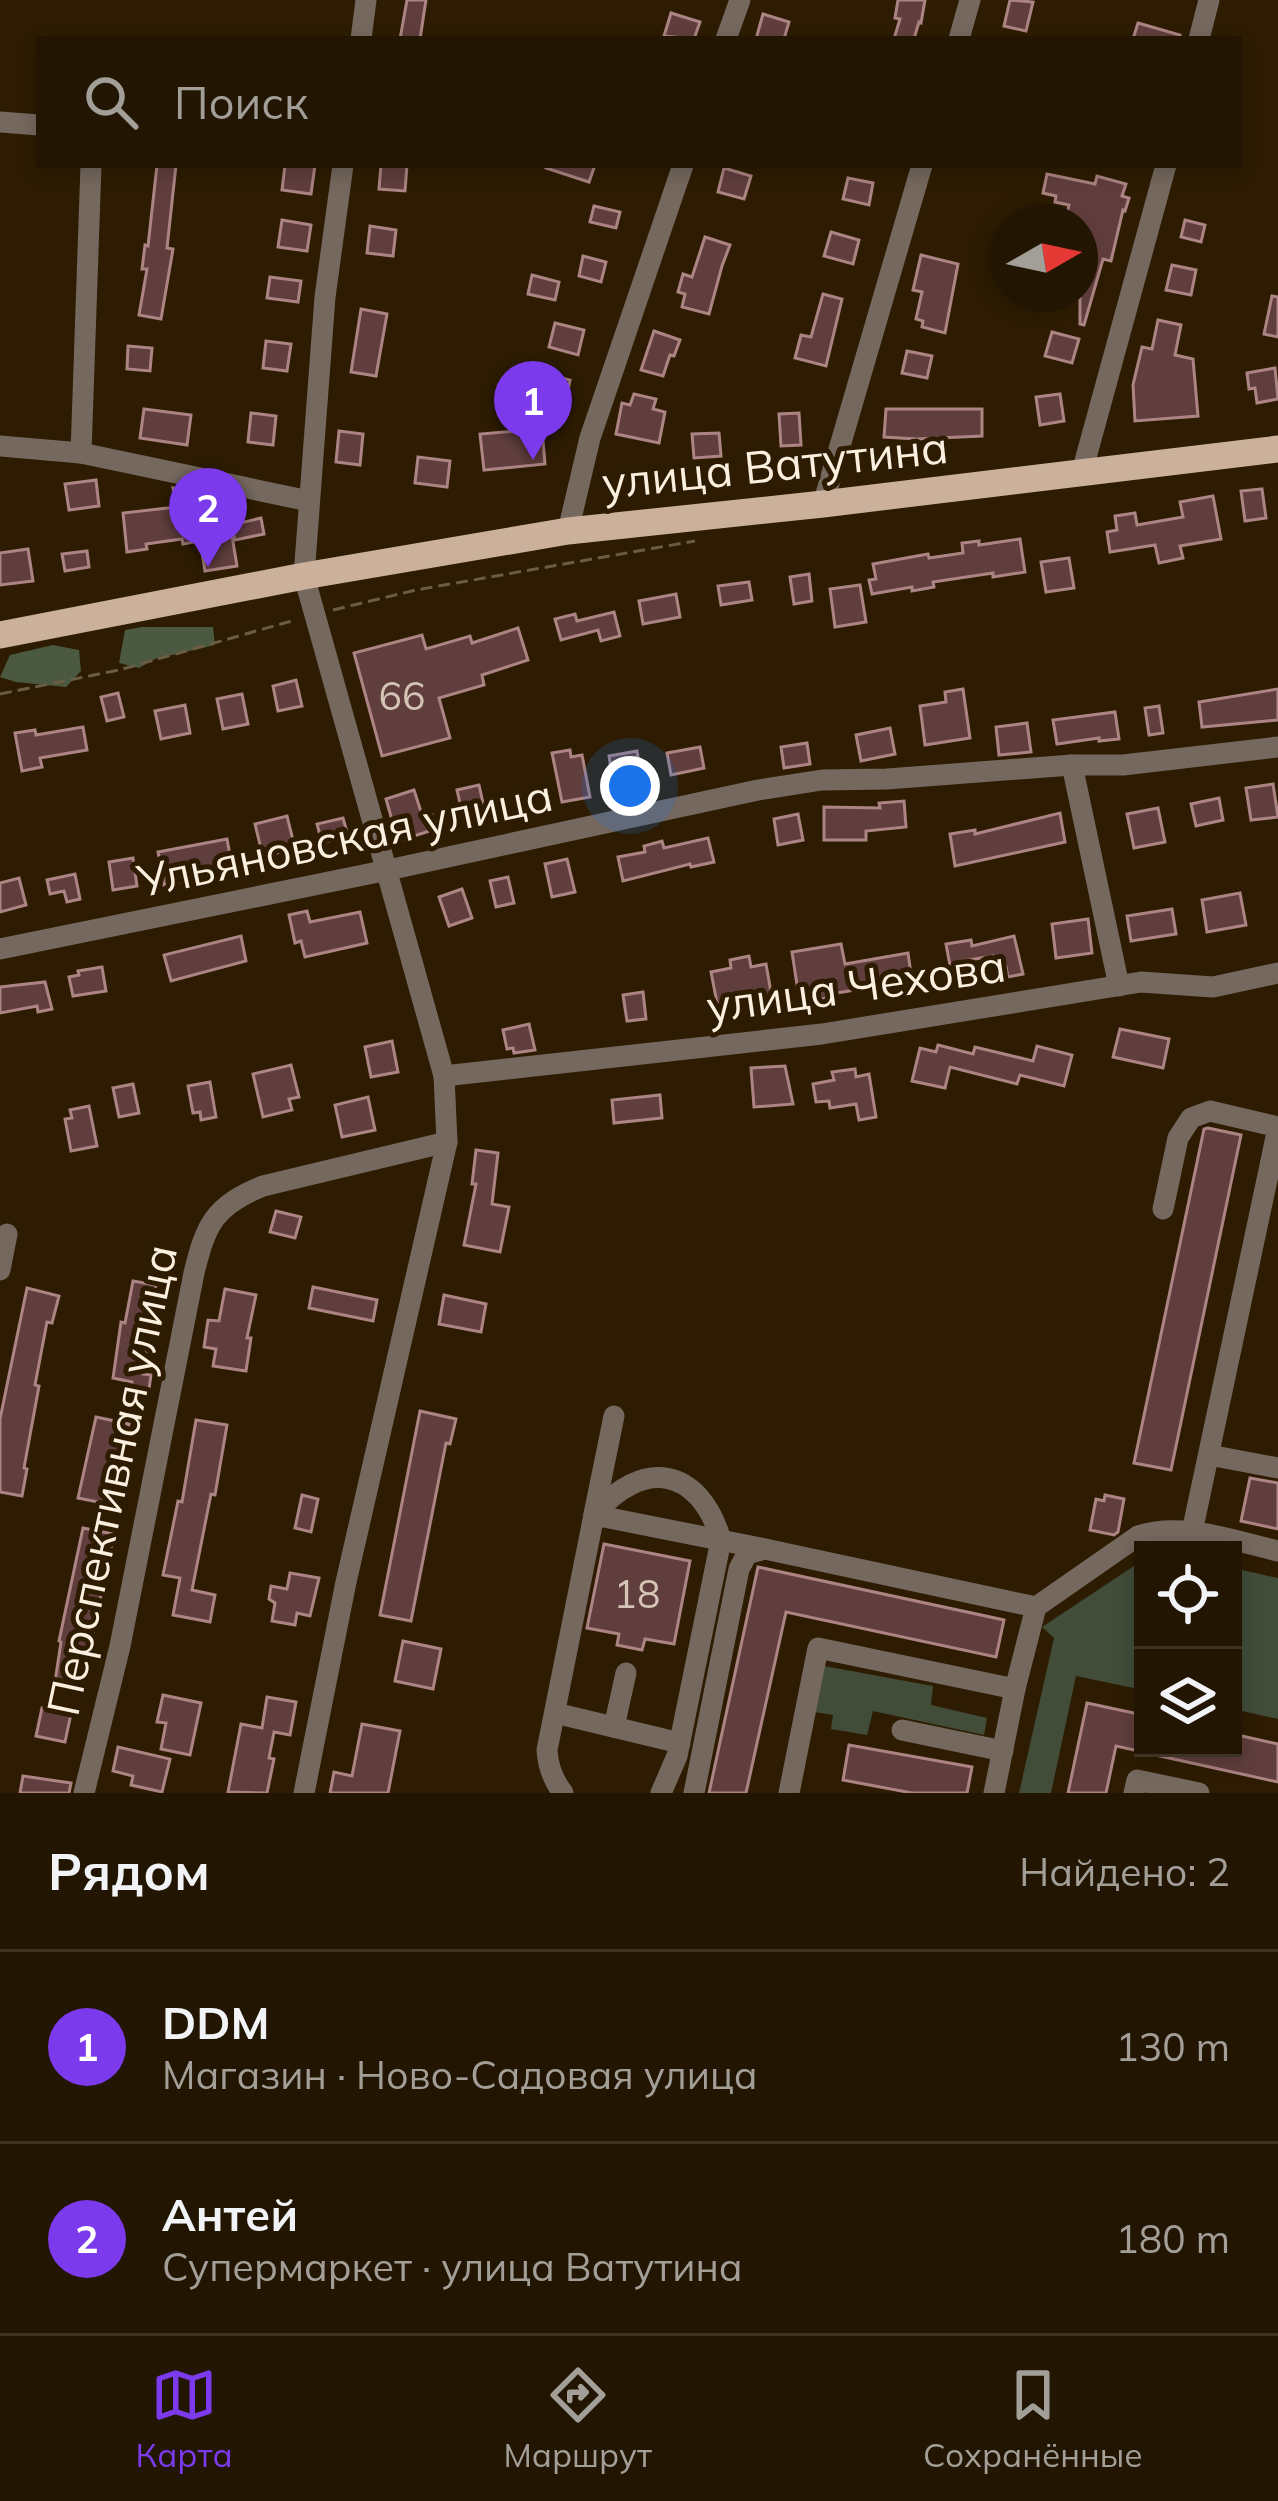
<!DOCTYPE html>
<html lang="ru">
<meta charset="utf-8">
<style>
:root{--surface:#221501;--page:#2e2210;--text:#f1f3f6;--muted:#a29f99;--line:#3f3423;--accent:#7c3aed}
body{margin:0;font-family:Mulish,sans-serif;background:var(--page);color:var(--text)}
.controls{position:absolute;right:36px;bottom:36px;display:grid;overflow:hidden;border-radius:0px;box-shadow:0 6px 18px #0003}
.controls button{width:108px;height:108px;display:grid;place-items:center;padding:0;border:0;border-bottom:3px solid var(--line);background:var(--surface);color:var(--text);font:60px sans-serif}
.compass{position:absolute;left:990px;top:204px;width:108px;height:108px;border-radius:50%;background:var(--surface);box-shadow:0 6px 18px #0003;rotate:81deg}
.you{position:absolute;left:630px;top:786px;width:42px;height:42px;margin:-30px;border:9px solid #fff;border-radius:50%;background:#1a73e8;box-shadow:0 0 0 18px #1a73e833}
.badge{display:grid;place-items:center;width:78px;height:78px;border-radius:50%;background:var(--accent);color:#fff;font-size:39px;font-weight:700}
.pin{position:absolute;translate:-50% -99px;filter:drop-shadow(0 3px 6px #0008)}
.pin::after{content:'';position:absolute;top:63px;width:42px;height:36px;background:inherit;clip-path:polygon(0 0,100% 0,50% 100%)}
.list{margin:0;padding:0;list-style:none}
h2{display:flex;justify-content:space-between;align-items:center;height:156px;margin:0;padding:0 48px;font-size:51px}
h2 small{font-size:39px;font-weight:400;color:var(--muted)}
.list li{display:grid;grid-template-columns:78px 1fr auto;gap:36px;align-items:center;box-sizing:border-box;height:192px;padding:0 48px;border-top:3px solid var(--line)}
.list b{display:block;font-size:45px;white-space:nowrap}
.list p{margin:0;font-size:39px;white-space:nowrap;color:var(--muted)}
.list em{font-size:39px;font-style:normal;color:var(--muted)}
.icon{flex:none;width:66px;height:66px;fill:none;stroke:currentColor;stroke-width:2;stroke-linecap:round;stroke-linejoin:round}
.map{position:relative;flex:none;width:1278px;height:1793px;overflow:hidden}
.search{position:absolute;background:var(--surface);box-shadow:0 6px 18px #0003;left:36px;right:36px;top:36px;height:132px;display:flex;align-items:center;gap:30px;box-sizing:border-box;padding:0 42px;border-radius:0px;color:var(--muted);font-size:45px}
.sheet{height:540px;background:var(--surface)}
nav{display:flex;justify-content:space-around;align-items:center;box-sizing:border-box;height:168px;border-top:3px solid var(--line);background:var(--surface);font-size:33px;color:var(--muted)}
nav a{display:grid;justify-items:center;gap:6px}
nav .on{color:var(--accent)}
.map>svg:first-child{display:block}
.green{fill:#414d39}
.forest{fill:#4b5941}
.building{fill:#603e3d;stroke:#ac8483;stroke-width:3}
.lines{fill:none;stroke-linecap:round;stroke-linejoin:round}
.path{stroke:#6b5c44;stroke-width:3;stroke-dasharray:12 6;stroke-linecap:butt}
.minor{stroke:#75685e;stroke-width:21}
.major{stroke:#cbb19c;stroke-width:27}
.labels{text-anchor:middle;stroke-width:10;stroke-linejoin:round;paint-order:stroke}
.number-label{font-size:39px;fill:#d4c4b6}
.street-label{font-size:45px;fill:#fbf0df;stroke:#2d1c01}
</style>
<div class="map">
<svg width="1278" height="1793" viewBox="0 0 1278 1793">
<rect width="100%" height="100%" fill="#2d1c01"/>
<g class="green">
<path d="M1143 1560V1690L1076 1676 1051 1793H1019L1054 1638 1042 1627Z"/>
<path d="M1233 1568 1278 1578V1719L1233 1709Z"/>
<path d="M824 1666 933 1686 931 1705 987 1718 984 1735 873 1711 867 1735 831 1729 833 1715 814 1712Z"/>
</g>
<g class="forest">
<path d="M142 627H213L215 645 155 659 139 668 119 663 125 630Z"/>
<path d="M53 645 79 650 81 671 66 687 16 682 0 677 10 655Z"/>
</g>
<g class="building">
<path d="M407 0H426L420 39H400Z"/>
<path d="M898 0H925L921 23 919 22 914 39H894L900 19 895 18Z"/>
<path d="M1010 0 1033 2 1026 31 1004 26Z"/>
<path d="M671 13 700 22 694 39 664 36Z"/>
<path d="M763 14 789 22 784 39H756Z"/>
<path d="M1138 23 1180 35 1179 39H1133Z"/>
<path d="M157 165H176L167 248 173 249 161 319 139 315 147 269H142L145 245 148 246Z"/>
<path d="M285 165H315L311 194 282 190Z"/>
<path d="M381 165H407L405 191 379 189Z"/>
<path d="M547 165H595L589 182 546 168Z"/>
<path d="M724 168 751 176 744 199 718 192Z"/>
<path d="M1047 174 1095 184 1097 176 1126 184 1122 196 1129 198 1125 211 1123 210 1111 261 1103 259 1084 325 1080 324V222H1065L1069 205 1055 202 1056 196 1043 193Z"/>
<path d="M848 178 873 183 869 205 843 199Z"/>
<path d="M594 206 620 212 616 228 590 222Z"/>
<path d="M282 220 311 225 307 251 278 247Z"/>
<path d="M1185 220 1205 225 1201 242 1181 237Z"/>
<path d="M370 226 396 230 393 256 367 253Z"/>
<path d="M831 232 859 240 853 264 824 256Z"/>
<path d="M705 237 730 245 722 266 709 314 682 307 685 294 678 292 683 274 692 277Z"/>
<path d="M921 255 958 264 945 333 922 327 923 321 916 319 922 292 913 290Z"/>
<path d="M583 256 606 262 601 282 579 276Z"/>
<path d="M1172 265 1196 270 1191 295 1166 290Z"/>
<path d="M532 275 559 282 555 300 528 294Z"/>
<path d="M270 277 301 281 298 302 267 298Z"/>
<path d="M823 294 842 299 826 366 795 358 801 335 811 337Z"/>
<path d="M1272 296 1278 297V337L1264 334Z"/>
<path d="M361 309 387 314 376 376 351 372Z"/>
<path d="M1158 320 1181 325 1175 355 1193 359 1198 416 1135 421 1133 385 1142 347 1152 349Z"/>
<path d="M555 323 584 330 578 355 549 347Z"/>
<path d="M654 331 680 340 674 356 670 355 663 376 641 370Z"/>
<path d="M1052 332 1079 339 1072 363 1045 356Z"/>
<path d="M266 341 291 344 287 371 263 368Z"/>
<path d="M128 346 152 348 150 371 127 369Z"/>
<path d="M907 351 932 356 927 378 902 373Z"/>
<path d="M1275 368 1278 399 1257 403 1255 388 1249 389 1247 373Z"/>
<path d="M546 374 570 380 566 402 541 396Z"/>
<path d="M634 394 656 399 653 409 665 412 659 443 616 434 622 403 630 405Z"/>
<path d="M1060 394 1064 421 1040 425 1036 397Z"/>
<path d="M144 409 191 415 187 445 140 438Z"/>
<path d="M886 409H982V436L917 439 884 437Z"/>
<path d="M251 413 276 416 273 445 248 442Z"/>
<path d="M799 413 801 445 781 446 779 414Z"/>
<path d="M542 429 545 464 484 470 480 434Z"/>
<path d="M339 431 363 434 360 465 336 462Z"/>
<path d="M719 433 721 456 694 458 692 434Z"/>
<path d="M418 457 450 461 447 487 415 483Z"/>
<path d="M96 480 99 506 69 510 65 484Z"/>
<path d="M173 488 191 492 199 541 183 544 182 539 146 544 147 549 127 552 123 513 177 507Z"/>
<path d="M1262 489 1266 518 1245 521 1241 491Z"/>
<path d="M1213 496 1221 539 1180 546 1183 558 1159 563 1155 545 1110 552 1107 532 1117 530 1115 516 1135 513 1137 525 1183 517 1180 502Z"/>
<path d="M261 518 264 534 235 540 231 525Z"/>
<path d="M232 536 237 566 205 571 200 540Z"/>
<path d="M1020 539 1025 572 993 577V573L933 582 934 587 912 591V587L872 594 869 580 876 579 873 564 928 554 929 558 963 553 962 543 979 541V545Z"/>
<path d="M28 549 33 581 0 585V553Z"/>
<path d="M87 551 89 567 65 571 62 554Z"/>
<path d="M1069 558 1074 588 1046 592 1041 562Z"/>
<path d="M809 574 812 601 794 604 790 577Z"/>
<path d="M749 582 752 600 721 605 718 586Z"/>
<path d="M860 585 866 622 835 627 830 589Z"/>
<path d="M676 594 680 617 643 624 639 601Z"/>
<path d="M614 612 620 636 601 641 598 630 561 640 555 619 575 614 577 621Z"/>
<path d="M518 628 528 660 482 675 484 685 439 698 450 738 382 756 354 653 422 635 426 649 470 636 472 643Z"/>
<path d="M296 680 302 706 278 711 273 686Z"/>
<path d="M963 689 970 738 925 745 920 706 946 702 945 692Z"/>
<path d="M1278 689V720L1202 727 1199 702Z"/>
<path d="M118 693 124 717 107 721 101 697Z"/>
<path d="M242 694 248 724 223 729 217 699Z"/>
<path d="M185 705 190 733 161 739 155 711Z"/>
<path d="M1159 706 1163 733 1149 735 1145 708Z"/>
<path d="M1115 712 1119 739 1099 741V738L1057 744 1053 720Z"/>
<path d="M1027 723 1031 752 999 755 996 727Z"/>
<path d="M83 727 87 750 40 758 42 767 22 771 15 733 35 730 36 735Z"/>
<path d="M890 728 895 754 861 761 856 735Z"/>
<path d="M807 743 810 764 784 768 781 747Z"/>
<path d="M700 747 704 768 671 775 667 753Z"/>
<path d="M570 750 571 757 582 755 590 797 562 802 552 753Z"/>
<path d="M637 751 642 783 614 788 609 756Z"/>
<path d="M1273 784 1278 817 1251 820 1246 788Z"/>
<path d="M479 785 486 816 464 821 457 790Z"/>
<path d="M414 790 423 818 432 815 436 829 398 841 386 799Z"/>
<path d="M1219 798 1223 820 1196 826 1191 804Z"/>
<path d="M904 801 906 827 866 831V840H824V807L880 808 879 803Z"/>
<path d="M1158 808 1165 842 1134 848 1127 814Z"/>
<path d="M1060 813 1065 842 955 866 950 834 975 830V834Z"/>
<path d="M798 814 803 840 778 845 774 819Z"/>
<path d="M287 816 295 848 263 857 255 824Z"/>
<path d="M343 818 348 836 322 843 317 824Z"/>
<path d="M708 838 714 862 691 867 690 864 623 881 618 857 645 852 644 846 662 841 664 848Z"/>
<path d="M227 839 232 866 191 874 192 880 164 885 158 852Z"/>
<path d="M133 858 137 886 113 890 109 862Z"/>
<path d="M567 859 575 892 552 897 545 864Z"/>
<path d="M75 874 80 899 67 902 64 891 50 894 47 880Z"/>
<path d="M508 877 514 903 496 907 490 881Z"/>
<path d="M19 878 26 905 0 912V883Z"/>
<path d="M462 889 472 918 449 926 439 897Z"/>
<path d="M1240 893 1246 925 1207 932 1202 900Z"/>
<path d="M1172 909 1176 934 1131 941 1127 916Z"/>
<path d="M307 911 310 922 360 912 367 943 305 957 301 941 295 943 289 915Z"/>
<path d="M1088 919 1092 953 1056 958 1052 924Z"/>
<path d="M241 936 246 961 171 981 164 955Z"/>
<path d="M1014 936 1023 974 1008 977 1006 967 997 969 993 956 963 961 965 969 951 971 946 944 971 940 972 946Z"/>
<path d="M841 944 845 964 908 953 912 981 898 983 900 990 874 994 872 987 837 993V996L817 1000V995L799 998 792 952Z"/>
<path d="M749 956 751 967 766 964 772 998 718 1008 711 972 731 968 730 960Z"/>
<path d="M102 967 106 991 73 996 69 977 79 975 78 971Z"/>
<path d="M45 982 52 1009 38 1012 37 1006 0 1013V987Z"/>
<path d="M643 992 646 1019 627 1021 623 995Z"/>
<path d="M529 1024 535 1050 514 1053 513 1048 507 1049 503 1030Z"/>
<path d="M1120 1029 1169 1039 1163 1068 1113 1057Z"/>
<path d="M392 1041 398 1072 371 1077 365 1047Z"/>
<path d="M938 1045 973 1054 975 1047 1033 1061 1037 1046 1072 1055 1064 1086 1020 1075 1017 1084 950 1067 945 1088 912 1081 920 1048 936 1052Z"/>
<path d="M291 1065 299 1097 289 1099 292 1110 263 1117 253 1074Z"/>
<path d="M785 1066 793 1104 754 1107 751 1068Z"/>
<path d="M855 1069 856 1077 869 1074 876 1117 859 1120 856 1104 830 1108 829 1101 816 1102 813 1084 834 1080 832 1072Z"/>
<path d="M210 1082 216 1117 201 1120 200 1112 193 1113 188 1086Z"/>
<path d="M133 1084 139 1113 119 1117 113 1088Z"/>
<path d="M660 1095 662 1118 614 1123 612 1100Z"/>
<path d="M368 1097 375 1130 342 1137 335 1105Z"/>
<path d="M89 1106 97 1146 71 1151 65 1119 72 1118 70 1110Z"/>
<path d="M1208 1128 1241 1135 1171 1470 1134 1463 1204 1129Z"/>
<path d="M476 1150 498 1153 492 1204 509 1207 500 1252 464 1245 476 1184H472Z"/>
<path d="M276 1211 301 1217 295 1238 270 1232Z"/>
<path d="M133 1281 156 1285 151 1312 146 1311 143 1338 148 1339 143 1374 151 1375 148 1396 131 1393 132 1382 113 1378 121 1322 125 1323Z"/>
<path d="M313 1287 377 1300 373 1321 309 1308Z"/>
<path d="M27 1288 59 1296 52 1323 47 1322 35 1385 39 1386 24 1468 27 1469 22 1496 0 1492V1419Z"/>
<path d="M225 1289 256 1295 247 1338H251L246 1371 213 1366 216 1349 204 1347 208 1320 219 1321Z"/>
<path d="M444 1295 486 1304 481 1332 439 1324Z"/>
<path d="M420 1411 456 1419 450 1444 446 1443 411 1621 380 1615Z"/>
<path d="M96 1417 129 1424 120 1468 116 1467 108 1504 78 1498Z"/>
<path d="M196 1420 227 1425 215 1495 211 1494 192 1590 215 1595 210 1622 173 1615 180 1578 163 1575 178 1501 182 1502Z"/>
<path d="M1250 1478 1278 1483V1529L1241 1521Z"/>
<path d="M302 1495 318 1499 311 1532 295 1528Z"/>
<path d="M1105 1495 1124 1499 1118 1532 1114 1535 1090 1530 1096 1499 1104 1501Z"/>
<path d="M83 1528 114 1534 90 1647H86L80 1686 55 1682 61 1642 59 1641Z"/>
<path d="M604 1544 690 1561 674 1644 645 1639 642 1650 617 1645 619 1634 587 1628Z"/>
<path d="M758 1567 1004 1620 996 1657 786 1612 746 1793H709Z"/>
<path d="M290 1573 319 1578 310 1616 297 1613 295 1625 272 1621 275 1603 269 1599 271 1586 287 1589Z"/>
<path d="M403 1641 441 1649 433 1689 395 1681Z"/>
<path d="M163 1695 201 1703 190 1755 161 1749 166 1723 157 1722Z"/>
<path d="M267 1697 296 1702 290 1735 274 1732 269 1758 274 1759 267 1793 228 1792 241 1724 262 1728Z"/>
<path d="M1087 1703 1143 1715V1752L1116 1746 1106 1793H1068Z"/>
<path d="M42 1708 71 1714 65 1742 36 1736Z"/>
<path d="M362 1724 400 1731 388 1793H330L334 1772 352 1776Z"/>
<path d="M1233 1734 1278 1744V1782L1151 1754 1152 1748H1233Z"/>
<path d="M849 1745 972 1767 967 1793H912L843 1780Z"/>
<path d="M118 1747 170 1759 162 1792 131 1785 133 1776 113 1771Z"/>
<path d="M23 1776 71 1783 69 1793H20Z"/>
</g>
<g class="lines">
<g class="path">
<path d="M333 610 416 590 695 541"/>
<path d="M0 694 119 670 295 620"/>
</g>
<g class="minor">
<path d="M361 39 366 0"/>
<path d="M726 39 740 0"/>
<path d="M959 39 970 0"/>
<path d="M1199 39 1209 0"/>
<path d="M0 122 39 125"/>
<path d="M0 446 81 453 309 501"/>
<path d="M81 453 91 165"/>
<path d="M1082 472 1166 165"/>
<path d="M823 504 922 165"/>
<path d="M568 531 590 438 683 165"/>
<path d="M1072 765 1119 986"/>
<path d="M0 949 388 870 758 790 822 780 887 779 1072 765H1123L1278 747"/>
<path d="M444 1076 822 1034 1141 982 1213 987 1278 973"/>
<path d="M1163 1209 1178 1138 1191 1118 1210 1111 1278 1127 1271 1161"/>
<path d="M0 1270 7 1234"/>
<path d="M1209 1455 1278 1468"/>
<path d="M594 1514 614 1416"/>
<path d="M594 1515C642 1458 699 1466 721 1540L677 1756 661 1793"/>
<path d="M1192 1532 1271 1161H1278"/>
<path d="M555 1713 680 1743"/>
<path d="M614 1727 626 1673"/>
<path d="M902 1730 1003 1751"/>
<path d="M84 1793 120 1646 194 1273C206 1224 214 1206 263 1186L447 1142"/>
<path d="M304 1793 346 1582 447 1142 444 1076 304 576 325 297 343 165"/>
<path d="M563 1793C553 1780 548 1767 547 1750L594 1515 765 1549"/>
<path d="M694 1793 739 1569 747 1554 765 1549 1036 1607"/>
<path d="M789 1793 818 1648 1015 1689 1036 1607 1138 1536C1182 1521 1234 1541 1278 1551"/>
<path d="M994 1793 1015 1689"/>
<path d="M1134 1793 1137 1780 1199 1793"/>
</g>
<path class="major" d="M0 635 304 576 568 531 823 504 1278 449"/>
</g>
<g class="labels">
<g class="number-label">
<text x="402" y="710">66</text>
<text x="637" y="1608">18</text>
</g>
<g class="street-label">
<text transform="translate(775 465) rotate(-6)" y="16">улица Ватутина</text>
<text transform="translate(345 838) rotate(-12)" y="16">Ульяновская улица</text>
<text transform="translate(856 986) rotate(-8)" y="16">улица Чехова</text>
<text transform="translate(112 1480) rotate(-78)" y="16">Перспективная улица</text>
</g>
</g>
</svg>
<div class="controls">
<button><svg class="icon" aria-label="locate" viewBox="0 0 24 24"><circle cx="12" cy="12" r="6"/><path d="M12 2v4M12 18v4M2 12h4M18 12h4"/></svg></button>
<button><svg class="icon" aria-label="layers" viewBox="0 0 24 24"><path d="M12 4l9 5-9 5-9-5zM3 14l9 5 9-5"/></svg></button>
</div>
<svg class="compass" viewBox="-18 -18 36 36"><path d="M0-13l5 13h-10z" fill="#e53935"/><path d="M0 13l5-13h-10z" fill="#a29f99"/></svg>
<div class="you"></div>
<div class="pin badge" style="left:533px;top:460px">1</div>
<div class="pin badge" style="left:208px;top:567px">2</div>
<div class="search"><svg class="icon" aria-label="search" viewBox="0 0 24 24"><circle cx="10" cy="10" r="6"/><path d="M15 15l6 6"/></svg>Поиск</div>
</div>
<section class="sheet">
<h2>Рядом<small>Найдено: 2</small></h2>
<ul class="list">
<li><span class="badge">1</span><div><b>DDM</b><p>Магазин · Ново-Садовая улица</p></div><em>130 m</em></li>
<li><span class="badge">2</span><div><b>Антей</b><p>Супермаркет · улица Ватутина</p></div><em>180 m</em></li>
</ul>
</section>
<nav>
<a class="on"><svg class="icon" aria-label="map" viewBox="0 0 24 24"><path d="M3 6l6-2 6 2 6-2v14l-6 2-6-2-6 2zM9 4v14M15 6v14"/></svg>Карта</a>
<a><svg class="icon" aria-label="directions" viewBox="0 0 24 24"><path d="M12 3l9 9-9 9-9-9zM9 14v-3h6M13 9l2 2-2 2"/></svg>Маршрут</a>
<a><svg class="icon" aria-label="saved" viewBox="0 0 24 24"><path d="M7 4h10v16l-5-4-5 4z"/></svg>Сохранённые</a>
</nav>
